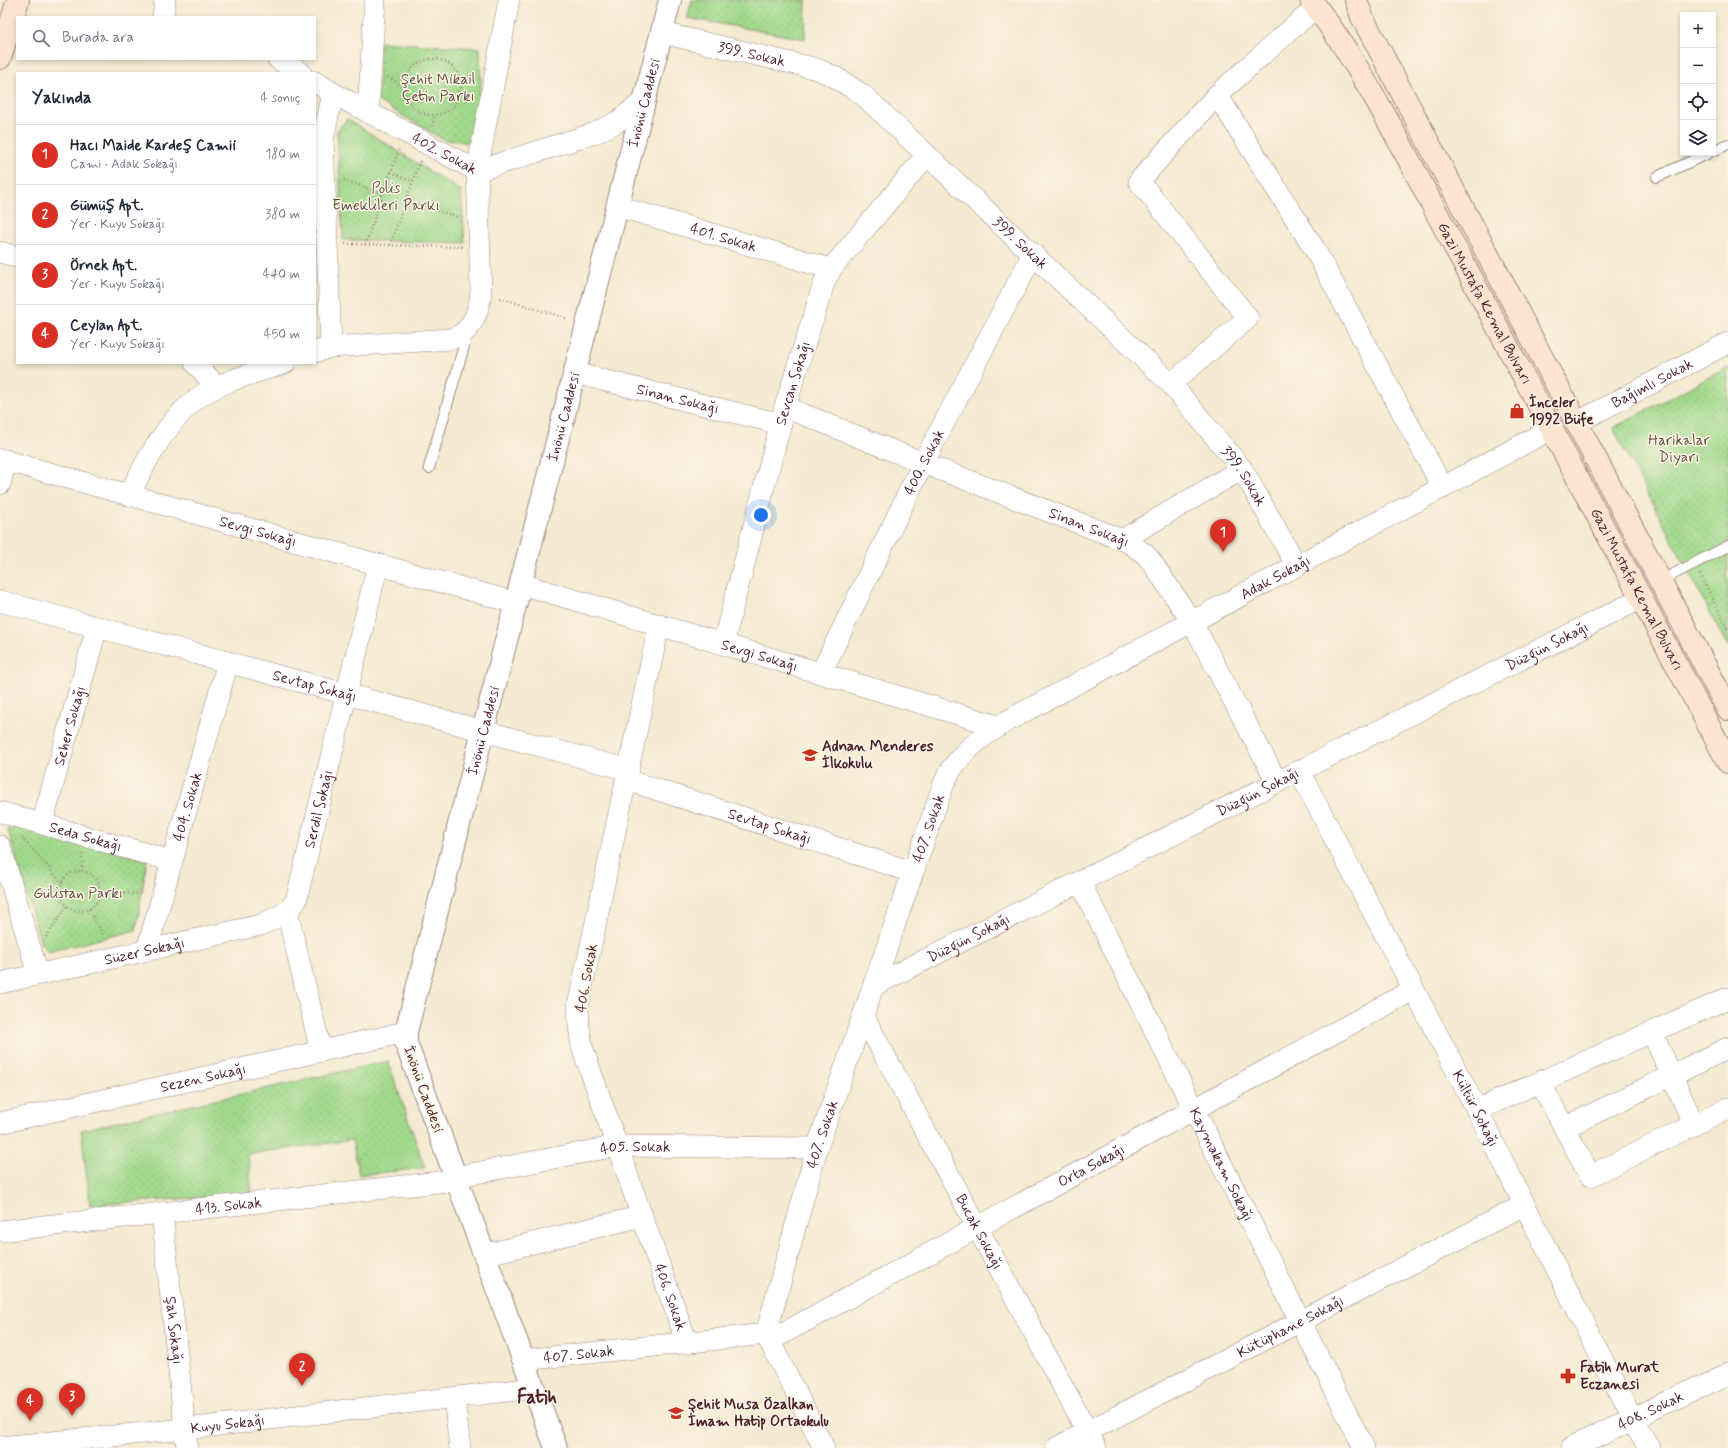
<!DOCTYPE html>
<html lang="tr">
<meta charset="utf-8">
<style>
:root{--surface:#fff;--page:#f6f6f7;--text:#1f2937;--muted:#747a83;--line:#e0e1e3;--accent:#d93025}
body{margin:0;font-family:Mynerve,sans-serif;background:var(--page);color:var(--text)}
.controls{position:absolute;right:12px;top:12px;display:grid;overflow:hidden;border-radius:0px;box-shadow:0 2px 6px #0003}
.controls button{width:36px;height:36px;display:grid;place-items:center;padding:0;border:0;border-bottom:1px solid var(--line);background:var(--surface);color:var(--text);font:20px sans-serif}
.you{position:absolute;left:761px;top:515px;width:14px;height:14px;margin:-10px;border:3px solid #fff;border-radius:50%;background:#1a73e8;box-shadow:0 0 0 6px #1a73e833}
.badge{display:grid;place-items:center;width:26px;height:26px;border-radius:50%;background:var(--accent);color:#fff;font-size:13px;font-weight:700}
.pin{position:absolute;translate:-50% -33px;filter:drop-shadow(0 1px 2px #0008)}
.pin::after{content:'';position:absolute;top:21px;width:14px;height:12px;background:inherit;clip-path:polygon(0 0,100% 0,50% 100%)}
.list{margin:0;padding:0;list-style:none}
h2{display:flex;justify-content:space-between;align-items:center;height:52px;margin:0;padding:0 16px;font-size:17px}
h2 small{font-size:13px;font-weight:400;color:var(--muted)}
.list li{display:grid;grid-template-columns:26px 1fr auto;gap:12px;align-items:center;box-sizing:border-box;height:60px;padding:0 16px;border-top:1px solid var(--line)}
.list b{display:block;font-size:15px;white-space:nowrap}
.list p{margin:0;font-size:13px;white-space:nowrap;color:var(--muted)}
.list em{font-size:13px;font-style:normal;color:var(--muted)}
.icon{flex:none;width:22px;height:22px;fill:none;stroke:currentColor;stroke-width:2;stroke-linecap:round;stroke-linejoin:round}
.map{position:relative;flex:none;width:1728px;height:1448px;overflow:hidden}
.search{position:absolute;background:var(--surface);box-shadow:0 2px 6px #0003;left:16px;top:16px;width:300px;height:44px;display:flex;align-items:center;gap:10px;box-sizing:border-box;padding:0 14px;border-radius:0px;color:var(--muted);font-size:15px}
.panel{position:absolute;background:var(--surface);box-shadow:0 2px 6px #0003;left:16px;top:72px;width:300px;height:292px;border-radius:0px}
.map>svg:first-child{display:block}
.park{fill:url(#park-dots);stroke:#757c5c}
.lines{fill:none;stroke-linecap:round;stroke-linejoin:round}
.service-casing{stroke:#9f847e;stroke-width:12}
.minor-casing{stroke:#9f847e;stroke-width:22}
.tertiary-casing{stroke:#9f847e;stroke-width:24}
.secondary-casing{stroke:#9f847e;stroke-width:24}
.path{stroke:#9f847e;stroke-width:2.5;stroke-dasharray:1 3;stroke-linecap:butt}
.service{stroke:#fff;stroke-width:10}
.minor{stroke:#fff;stroke-width:21}
.tertiary{stroke:#fff;stroke-width:22}
.secondary{stroke:#fce5d0;stroke-width:22}
.labels{text-anchor:middle;stroke-width:3;stroke-linejoin:round;paint-order:stroke}
.street-label{font-size:15px;fill:#4a1f2b;stroke:#fcf5e5}
.park-label{font-size:15px;fill:#604e43;stroke:#fcf5e5}
.poi-label{font-size:15px;font-weight:bold;fill:#4a1f2b;stroke:#fcf5e5;text-anchor:start}
.district-label{font-size:19px;font-weight:bold;fill:#4a1f2b;stroke:#fcf5e5}
</style>
<div class="map">
<svg width="1728" height="1448" viewBox="0 0 1728 1448">
<defs>
<pattern id="park-dots" width="8" height="8" patternUnits="userSpaceOnUse"><rect width="8" height="8" fill="#a0d98c"/><path d="M2 2h.1M6 6h.1" fill="none" stroke="#8bba79" stroke-width="1.8" stroke-linecap="round"/></pattern>
</defs>
<rect width="100%" height="100%" fill="#fcf5e5"/>
<filter id="ink" filterUnits="userSpaceOnUse"><feTurbulence type="fractalNoise" baseFrequency=".025" numOctaves="2"/><feDisplacementMap in="SourceGraphic" scale="8" xChannelSelector="R" yChannelSelector="G"/><feConvolveMatrix kernelMatrix="1 2 1 2 8 2 1 2 1" color-interpolation-filters="sRGB"/></filter>
<filter id="wash" filterUnits="userSpaceOnUse"><feTurbulence type="fractalNoise" baseFrequency=".012" numOctaves="4" result="noise"/><feDisplacementMap in="SourceGraphic" scale="16" xChannelSelector="R" yChannelSelector="G"/><feGaussianBlur stdDeviation="0.9" result="paint"/><feColorMatrix in="noise" values="0 0 0 0 0 0 0 0 0 0 0 0 0 0 0 0 0 1.4 0 .05"/><feComposite in="paint" operator="in"/></filter>
<g filter="url(#wash)">
<rect width="100%" height="100%" fill="#f4ead1"/>
<g class="park">
<path d="M692 0H806L805 39 687 18Z"/>
<path d="M380 42 480 48 481 84 473 143 444 140 378 101Z"/>
<path d="M347 119 461 191 465 243 343 240 337 131Z"/>
<path d="M1728 367V647L1613 428Z"/>
<path d="M18 825 147 860 136 930 48 952 41 944 8 830Z"/>
<path d="M388 1061 425 1168 359 1175 352 1140 248 1154 252 1194 90 1205 81 1130Z"/>
</g>
</g>
<g filter="url(#ink)">
<g class="lines">
<defs>
<g id="service">
<path d="M1713 151 1728 144"/>
<path d="M1657 177 1709 153"/>
<path d="M429 468 464 346V333"/>
<path d="M1660 581 1728 546"/>
</g>
<g id="minor">
<path d="M1316 7 1217 95 1314 248 1443 488"/>
<path d="M163 17 165 0"/>
<path id="s1" d="M662 33 817 69 835 77 863 95 1171 384 1242 469 1297 566"/>
<path d="M278 59 301 73"/>
<path id="s2" d="M315 82 333 93 477 171 595 133 617 122 644 101"/>
<path d="M368 112 375 0"/>
<path id="s3" d="M617 206 831 269"/>
<path d="M0 252 17 257"/>
<path d="M331 347 323 139 333 93"/>
<path d="M315 352 331 347 451 339C472 334 480 309 481 290L477 171 509 0"/>
<path d="M195 363 217 387"/>
<path id="s4" d="M574 373 781 424"/>
<path d="M1171 384 1248 318 1139 181 1217 95"/>
<path id="s5" d="M785 407 923 463 1128 542 1145 554 1151 561 1192 622 1277 782"/>
<path id="s6" d="M1576 423 1728 343"/>
<path id="s7" d="M0 459 516 603"/>
<path d="M0 484 6 460"/>
<path d="M129 495C147 459 170 415 205 393 228 379 259 372 285 363"/>
<path d="M1122 540 1242 469"/>
<path id="s8" d="M521 584 998 726"/>
<path id="s9" d="M0 601 629 770"/>
<path id="s10" d="M659 625 578 1006 579 1026 582 1047 687 1343"/>
<path id="s11" d="M723 644 785 407 824 283 831 269 927 155"/>
<path id="s12" d="M821 673 923 463 1033 254"/>
<path id="s13" d="M1299 771 1477 1110 1632 1419 1649 1448"/>
<path id="s14" d="M627 780 912 872"/>
<path id="s15" d="M0 812 172 861"/>
<path id="s16" d="M42 824 97 627"/>
<path d="M0 846 38 974"/>
<path id="s17" d="M1080 882 1364 1448"/>
<path id="s18" d="M147 950 228 662"/>
<path id="s19" d="M0 983 261 925 287 912"/>
<path id="s20" d="M873 986 1642 598"/>
<path id="s21" d="M863 1015 1096 1448"/>
<path d="M1652 1032 1694 1125"/>
<path id="s22" d="M321 1051 287 912 296 901 378 564"/>
<path d="M1540 1082 1590 1176 1728 1108"/>
<path d="M1477 1110 1728 998"/>
<path id="s23" d="M0 1123 406 1032"/>
<path d="M1564 1128 1728 1048"/>
<path id="s24" d="M455 1177 617 1146 817 1148"/>
<path id="s25" d="M162 1213 187 1448"/>
<path id="s26" d="M0 1231 457 1180"/>
<path d="M484 1255 642 1216"/>
<path d="M766 1334 824 1448"/>
<path id="s27" d="M769 1341 1413 990"/>
<path id="s28" d="M523 1360 766 1334 817 1148 944 783 952 768 964 753 985 735 1009 720 1553 428"/>
<path d="M454 1398 460 1448"/>
<path id="s29" d="M0 1447 185 1429 534 1388"/>
<path id="s30" d="M1056 1448 1524 1205"/>
<path id="s31" d="M1572 1448 1728 1373"/>
</g>
<g id="tertiary">
<path id="s32" d="M556 1448 406 1043V1032L670 0"/>
</g>
<g id="secondary">
<path id="s33" d="M1311 0C1373 81 1415 175 1464 264 1553 429 1641 595 1728 762"/>
<path d="M1356 0 1362 17 1728 709"/>
<path d="M0 58 18 0"/>
</g>
</defs>
<use href="#service" class="service-casing"/>
<use href="#minor" class="minor-casing"/>
<use href="#tertiary" class="tertiary-casing"/>
<use href="#secondary" class="secondary-casing"/>
<g class="path">
<circle cx="433" cy="87" r="28"/>
<path d="M388 77 405 88"/>
<path d="M432 126 435 115"/>
<path d="M391 172 413 182"/>
<path d="M344 180 383 194"/>
<path d="M406 202 459 217"/>
<path d="M345 244 462 247"/>
<path d="M365 245 399 149"/>
<path d="M390 245 420 161"/>
<path d="M500 298 569 319"/>
<path d="M1700 574 1728 629"/>
<path d="M22 838 63 884"/>
<path d="M82 854V872"/>
<circle cx="80" cy="891" r="20"/>
<path d="M100 891 144 894"/>
<path d="M89 909 106 940"/>
<path d="M46 937 67 906"/>
</g>
<use href="#service" class="service"/>
<use href="#minor" class="minor"/>
<use href="#tertiary" class="tertiary"/>
<use href="#secondary" class="secondary"/>
</g>
</g>
<defs>
<symbol id="shop-bare" viewBox="-9 -9 18 18"><path d="M-5-2.5h2.3a2.7 3.5 0 0 1 5.4 0H5L5.5 6h-11ZM-1.5-2.5h3a1.5 2.3 0 0 0-3 0Z" fill="#c8321e" stroke="#fcf5e5" stroke-width="2.5" paint-order="stroke"/></symbol>
<symbol id="school-bare" viewBox="-9 -9 18 18"><path d="M0-5L7-2L0 1L-7-2ZM-4 1L0 2.5L4 1V4Q0 6-4 4Z" fill="#c8321e" stroke="#fcf5e5" stroke-width="2.5" paint-order="stroke"/></symbol>
<symbol id="pharmacy-bare" viewBox="-9 -9 18 18"><path d="M-2-6h4v4h4v4h-4v4h-4v-4h-4v-4h4Z" fill="#c8321e" stroke="#fcf5e5" stroke-width="2.5" paint-order="stroke"/></symbol>
</defs>
<g fill-rule="evenodd">
<use href="#shop-bare" x="1506" y="400" width="22" height="22"/>
<use href="#school-bare" x="799" y="744" width="22" height="22"/>
<use href="#pharmacy-bare" x="1557" y="1365" width="22" height="22"/>
<use href="#school-bare" x="665" y="1402" width="22" height="22"/>
</g>
<g class="labels">
<g class="street-label">
<text dy="5" stroke="none"><textPath href="#s1" startOffset="92">399. Sokak</textPath></text>
<text dy="5" stroke="none"><textPath href="#s32" startOffset="1402">İnönü Caddesi</textPath></text>
<text dy="5" stroke="none"><textPath href="#s2" startOffset="148">402. Sokak</textPath></text>
<text dy="5" stroke="none"><textPath href="#s3" startOffset="111">401. Sokak</textPath></text>
<text dy="5" stroke="none"><textPath href="#s1" startOffset="428">399. Sokak</textPath></text>
<text dy="5" stroke="none"><textPath href="#s33" startOffset="350">Gazi Mustafa Kemal Bulvarı</textPath></text>
<text dy="5" stroke="none"><textPath href="#s11" startOffset="270">Sevcan Sokağı</textPath></text>
<text dy="5" stroke="none"><textPath href="#s6" startOffset="86">Bağımlı Sokak</textPath></text>
<text dy="5" stroke="none"><textPath href="#s4" startOffset="107">Sinan Sokağı</textPath></text>
<text dy="5" stroke="none"><textPath href="#s32" startOffset="1078">İnönü Caddesi</textPath></text>
<text dy="5" stroke="none"><textPath href="#s12" startOffset="235">400. Sokak</textPath></text>
<text dy="5" stroke="none"><textPath href="#s1" startOffset="752">399. Sokak</textPath></text>
<text dy="5" stroke="none"><textPath href="#s5" startOffset="327">Sinan Sokağı</textPath></text>
<text dy="5" stroke="none"><textPath href="#s7" startOffset="268">Sevgi Sokağı</textPath></text>
<text dy="5" stroke="none"><textPath href="#s28" startOffset="1218">Adak Sokağı</textPath></text>
<text dy="5" stroke="none"><textPath href="#s33" startOffset="674">Gazi Mustafa Kemal Bulvarı</textPath></text>
<text dy="5" stroke="none"><textPath href="#s20" startOffset="755">Düzgün Sokağı</textPath></text>
<text dy="5" stroke="none"><textPath href="#s8" startOffset="249">Sevgi Sokağı</textPath></text>
<text dy="5" stroke="none"><textPath href="#s9" startOffset="326">Sevtap Sokağı</textPath></text>
<text dy="5" stroke="none"><textPath href="#s16" startOffset="102">Seher Sokağı</textPath></text>
<text dy="5" stroke="none"><textPath href="#s32" startOffset="754">İnönü Caddesi</textPath></text>
<text dy="5" stroke="none"><textPath href="#s20" startOffset="431">Düzgün Sokağı</textPath></text>
<text dy="5" stroke="none"><textPath href="#s18" startOffset="149">404. Sokak</textPath></text>
<text dy="5" stroke="none"><textPath href="#s22" startOffset="252">Serdil Sokağı</textPath></text>
<text dy="5" stroke="none"><textPath href="#s14" startOffset="150">Sevtap Sokağı</textPath></text>
<text dy="5" stroke="none"><textPath href="#s28" startOffset="776">407. Sokak</textPath></text>
<text dy="5" stroke="none"><textPath href="#s15" startOffset="89">Seda Sokağı</textPath></text>
<text dy="5" stroke="none"><textPath href="#s20" startOffset="107">Düzgün Sokağı</textPath></text>
<text dy="5" stroke="none"><textPath href="#s19" startOffset="148">Süzer Sokağı</textPath></text>
<text transform="translate(586 978) rotate(-80)" y="5">406. Sokak</text>
<text dy="5" stroke="none"><textPath href="#s23" startOffset="208">Sezen Sokağı</textPath></text>
<text transform="translate(424 1089) rotate(70)" y="5">İnönü Caddesi</text>
<text dy="5" stroke="none"><textPath href="#s13" startOffset="381">Kültür Sokağı</textPath></text>
<text dy="5" stroke="none"><textPath href="#s28" startOffset="452">407. Sokak</textPath></text>
<text dy="5" stroke="none"><textPath href="#s24" startOffset="183">405. Sokak</textPath></text>
<text dy="5" stroke="none"><textPath href="#s27" startOffset="367">Orta Sokağı</textPath></text>
<text dy="5" stroke="none"><textPath href="#s17" startOffset="316">Kaymakam Sokağı</textPath></text>
<text dy="5" stroke="none"><textPath href="#s26" startOffset="230">413. Sokak</textPath></text>
<text dy="5" stroke="none"><textPath href="#s21" startOffset="246">Bucak Sokağı</textPath></text>
<text dy="5" stroke="none"><textPath href="#s10" startOffset="696">406. Sokak</textPath></text>
<text dy="5" stroke="none"><textPath href="#s30" startOffset="264">Kütüphane Sokağı</textPath></text>
<text dy="5" stroke="none"><textPath href="#s25" startOffset="118">Şah Sokağı</textPath></text>
<text dy="5" stroke="none"><textPath href="#s28" startOffset="56">407. Sokak</textPath></text>
<text dy="5" stroke="none"><textPath href="#s31" startOffset="87">408. Sokak</textPath></text>
<text dy="5" stroke="none"><textPath href="#s29" startOffset="229">Kuyu Sokağı</textPath></text>
</g>
<g class="park-label">
<text x="438" y="84">Şehit Mikail<tspan x="438" dy="17">Çetin Parkı</tspan></text>
<text x="386" y="193">Polis<tspan x="386" dy="17">Emeklileri Parkı</tspan></text>
<text x="1679" y="445">Harikalar<tspan x="1679" dy="17">Diyarı</tspan></text>
<text x="78" y="898">Gülistan Parkı</text>
</g>
<g class="poi-label">
<text x="1529" y="407">İnceler<tspan x="1529" dy="17">1992 Büfe</tspan></text>
<text x="822" y="751">Adnan Menderes<tspan x="822" dy="17">İlkokulu</tspan></text>
<text x="1580" y="1372">Fatih Murat<tspan x="1580" dy="17">Eczanesi</tspan></text>
<text x="688" y="1409">Şehit Musa Özalkan<tspan x="688" dy="17">İmam Hatip Ortaokulu</tspan></text>
</g>
<g class="district-label">
<text x="537" y="1403">Fatih</text>
</g>
</g>
</svg>
<div class="controls">
<button>+</button>
<button>−</button>
<button><svg class="icon" aria-label="locate" viewBox="0 0 24 24"><circle cx="12" cy="12" r="6"/><path d="M12 2v4M12 18v4M2 12h4M18 12h4"/></svg></button>
<button><svg class="icon" aria-label="layers" viewBox="0 0 24 24"><path d="M12 4l9 5-9 5-9-5zM3 14l9 5 9-5"/></svg></button>
</div>
<div class="you"></div>
<div class="pin badge" style="left:1223px;top:552px">1</div>
<div class="pin badge" style="left:302px;top:1386px">2</div>
<div class="pin badge" style="left:72px;top:1416px">3</div>
<div class="pin badge" style="left:30px;top:1421px">4</div>
<div class="search"><svg class="icon" aria-label="search" viewBox="0 0 24 24"><circle cx="10" cy="10" r="6"/><path d="M15 15l6 6"/></svg>Burada ara</div>
<section class="panel">
<h2>Yakında<small>4 sonuç</small></h2>
<ul class="list">
<li><span class="badge">1</span><div><b>Hacı Maide Kardeş Camii</b><p>Cami · Adak Sokağı</p></div><em>180 m</em></li>
<li><span class="badge">2</span><div><b>Gümüş Apt.</b><p>Yer · Kuyu Sokağı</p></div><em>380 m</em></li>
<li><span class="badge">3</span><div><b>Örnek Apt.</b><p>Yer · Kuyu Sokağı</p></div><em>440 m</em></li>
<li><span class="badge">4</span><div><b>Ceylan Apt.</b><p>Yer · Kuyu Sokağı</p></div><em>450 m</em></li>
</ul>
</section>
</div>
